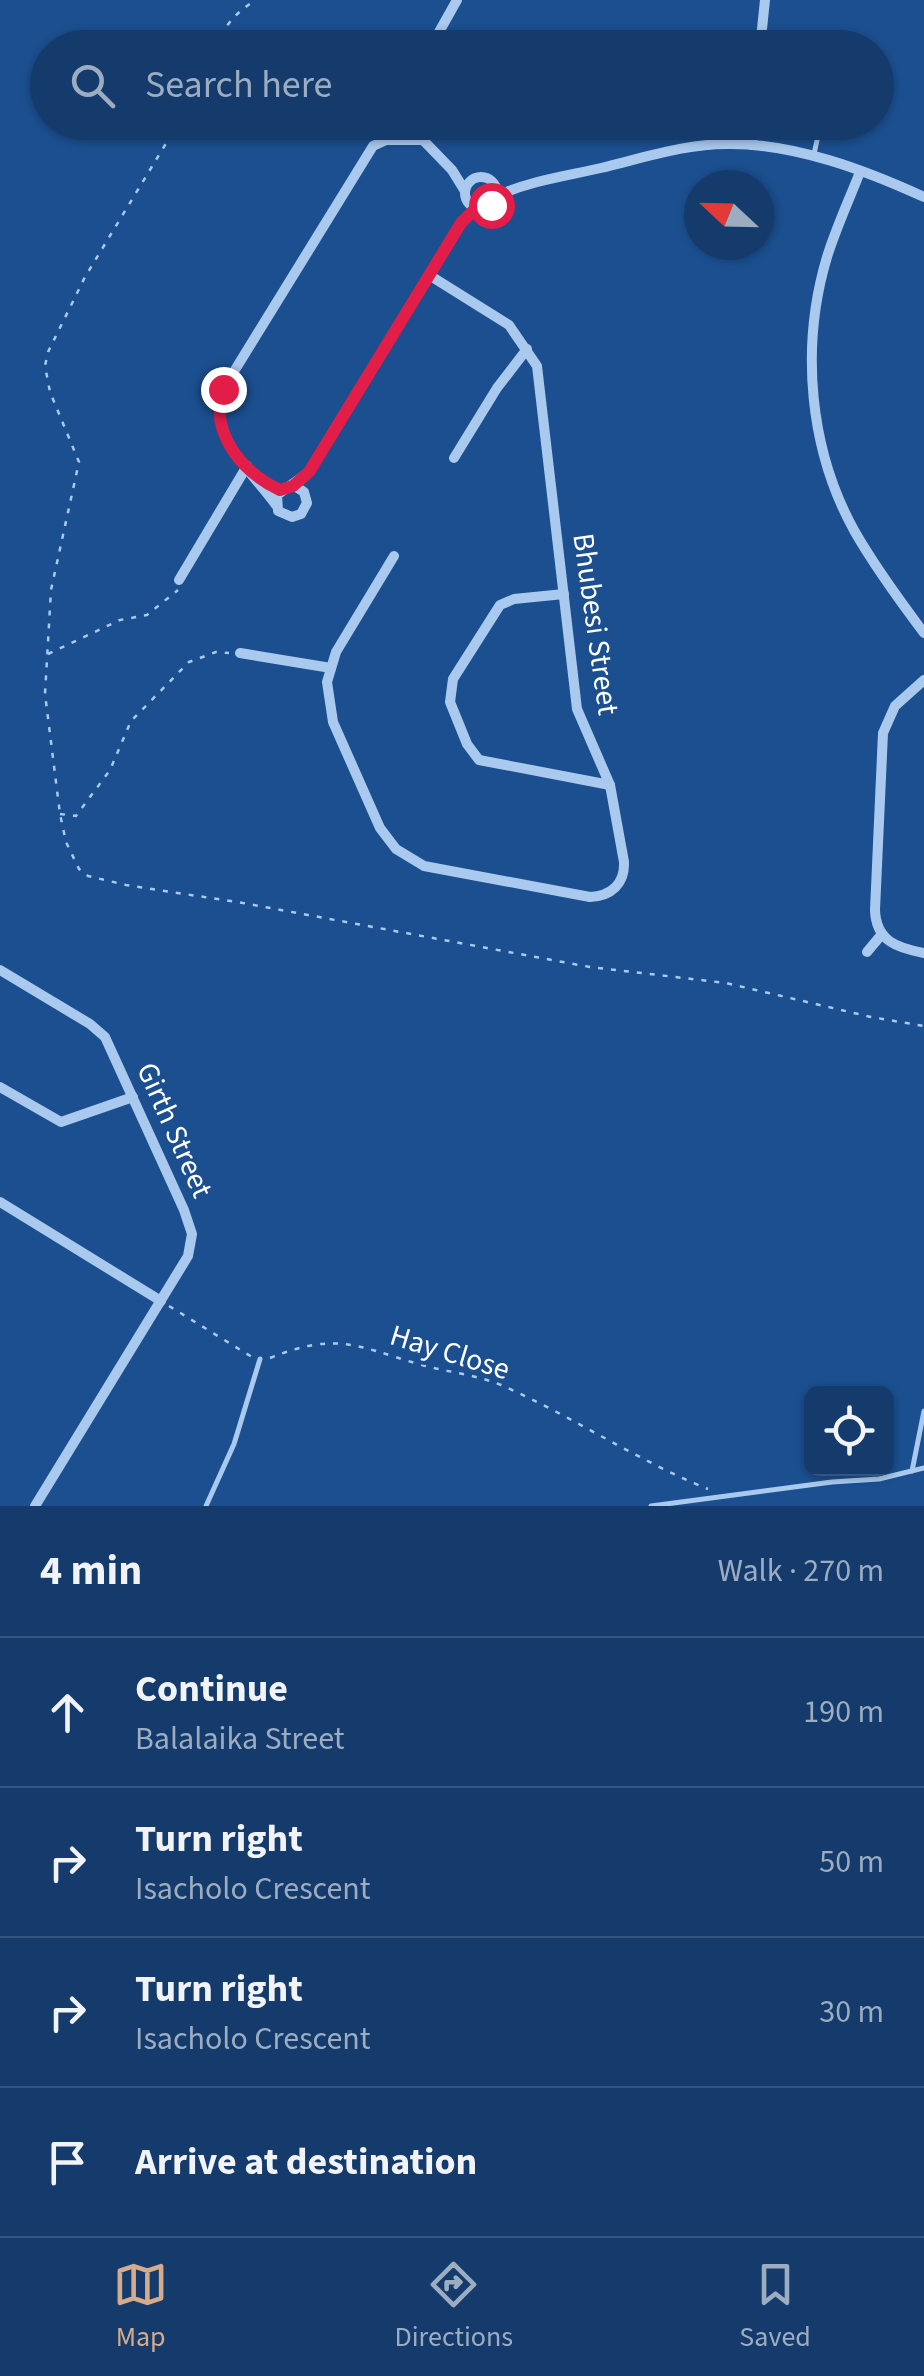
<!DOCTYPE html>
<meta charset="utf-8">
<style>
:root{--surface:#143b6b;--page:#214673;--text:#f1f3f6;--muted:#9dadc1;--line:#33557e;--accent:#d6ab8b}
body{margin:0;font-family:"Source Sans 3",sans-serif;background:var(--page);color:var(--text)}
.controls{position:absolute;right:30px;bottom:30px;display:grid;overflow:hidden;border-radius:15px;box-shadow:0 2px 8px #0004}
.controls button{width:90px;height:90px;display:grid;place-items:center;padding:0;border:0;border-bottom:2px solid var(--line);background:var(--surface);color:var(--text);font:50px sans-serif}
.compass{position:absolute;left:684px;top:170px;width:90px;height:90px;border-radius:50%;background:var(--surface);box-shadow:0 2px 8px #0004;rotate:292deg}
.stop{position:absolute;width:30px;height:30px;margin:-22px;border:8px solid #e11d48;border-radius:50%;background:#fff}
.stop.end{background:#e11d48;border-color:#fff;box-shadow:0 2px 10px #0008}
.list{margin:0;padding:0;list-style:none}
h2{display:flex;justify-content:space-between;align-items:center;height:130px;margin:0;padding:0 40px;font-size:42px}
h2 small{font-size:32px;font-weight:400;color:var(--muted)}
.list li{display:grid;grid-template-columns:65px 1fr auto;gap:30px;align-items:center;box-sizing:border-box;height:150px;padding:0 40px;border-top:2px solid var(--line)}
.list b{display:block;font-size:38px;white-space:nowrap}
.list p{margin:0;font-size:32px;white-space:nowrap;color:var(--muted)}
.list em{font-size:32px;font-style:normal;color:var(--muted)}
.icon{flex:none;width:55px;height:55px;fill:none;stroke:currentColor;stroke-width:2;stroke-linecap:round;stroke-linejoin:round}
.map{position:relative;flex:none;width:924px;height:1506px;overflow:hidden}
.search{position:absolute;background:var(--surface);box-shadow:0 2px 8px #0004;left:30px;right:30px;top:30px;height:110px;display:flex;align-items:center;gap:25px;box-sizing:border-box;padding:0 35px;border-radius:55px;color:var(--muted);font-size:38px}
.sheet{height:730px;background:var(--surface)}
nav{display:flex;justify-content:space-around;align-items:center;box-sizing:border-box;height:140px;border-top:2px solid var(--line);background:var(--surface);font-size:28px;color:var(--muted)}
nav a{display:grid;justify-items:center;gap:5px}
nav .on{color:var(--accent)}
.map>svg:first-child{display:block}
.lines{fill:none;stroke-linecap:round;stroke-linejoin:round}
.path{stroke:#a9c9ee;stroke-width:2.5;stroke-dasharray:5 8;stroke-linecap:butt}
.lane{stroke:#a9c9ee;stroke-width:5}
.street{stroke:#a9c9ee;stroke-width:10}
.route{stroke:#e11d48;stroke-width:12}
.labels{text-anchor:middle;stroke-width:8;stroke-linejoin:round;paint-order:stroke}
.street-label{font-size:30px;fill:#fff;stroke:#1b4f8f}
</style>
<div class="map">
<svg width="924" height="1506" viewBox="0 0 924 1506">
<rect width="100%" height="100%" fill="#1b4f8f"/>
<g class="lines">
<g class="path">
<path d="M215 48C223 27 236 12 256 0"/>
<path d="M179 122 85 277 48 352 45 366 50 392 79 462 51 590 45 694 60 814 66 842 79 869 88 876 126 885 243 903 590 967 726 983 871 1017 924 1026"/>
<path d="M48 654 120 620 147 615 178 590"/>
<path d="M60 814 76 816 110 770 131 721 189 662 216 652 229 653"/>
<path d="M169 1306 252 1357"/>
<path d="M270 1358C335 1332 355 1345 418 1364 446 1372 474 1374 501 1385 572 1416 636 1460 708 1489"/>
</g>
<g class="lane">
<path d="M814 154 821 122"/>
<path d="M912 1471 924 1411"/>
<path d="M206 1506 234 1444 260 1359"/>
<path d="M651 1506 832 1482 879 1479 924 1468"/>
</g>
<g class="street">
<path d="M430 48 457 0"/>
<path d="M760 48 765 0"/>
<path d="M412 122V138"/>
<path d="M752 145 754 122"/>
<path d="M860 172C849 200 836 228 827 257 800 347 809 450 855 532 875 567 900 601 924 633"/>
<circle cx="481" cy="193" r="16"/>
<path d="M497 196C529 181 566 176 601 168 643 158 688 143 731 144 796 144 865 170 924 197"/>
<path d="M454 458 497 388 527 349"/>
<path d="M293 485 304 492 307 503 301 514 292 517 278 511 277 495 309 472 461 223 476 208"/>
<path d="M276 505C248 466 199 430 230 378L373 146 386 140H423L452 170 465 191"/>
<path d="M394 556 336 652 327 682 333 722 380 828 396 849 424 866 590 897C611 896 625 884 624 862L610 785 577 709 537 366 509 325 429 275"/>
<path d="M179 580 247 466"/>
<path d="M564 594 514 599 500 605 453 679 450 702 467 744 479 760 610 785"/>
<path d="M240 653 331 668"/>
<path d="M924 680 895 706 883 733 875 910C876 941 897 948 924 953"/>
<path d="M867 952 882 934"/>
<path d="M0 970 90 1024 105 1037 184 1210 192 1234 188 1256 35 1506"/>
<path d="M0 1087 61 1122 133 1097"/>
<path d="M0 1202 161 1301"/>
</g>
</g>
<g class="lines">
<path class="route" d="M223 389C209 433 242 472 280 490L293 486 309 472 461 223 476 208 491 205"/>
</g>
<g class="labels">
<g class="street-label">
<text transform="translate(596 624) rotate(82)" y="10">Bhubesi Street</text>
<text transform="translate(175 1130) rotate(66)" y="10">Girth Street</text>
<text transform="translate(450 1352) rotate(17)" y="10">Hay Close</text>
</g>
</g>
</svg>
<div class="controls">
<button><svg class="icon" aria-label="locate" viewBox="0 0 24 24"><circle cx="12" cy="12" r="6"/><path d="M12 2v4M12 18v4M2 12h4M18 12h4"/></svg></button>
</div>
<svg class="compass" viewBox="-18 -18 36 36"><path d="M0-13l5 13h-10z" fill="#e53935"/><path d="M0 13l5-13h-10z" fill="#9dadc1"/></svg>
<div class="stop" style="left:491px;top:205px"></div>
<div class="stop end" style="left:223px;top:389px"></div>
<div class="search"><svg class="icon" aria-label="search" viewBox="0 0 24 24"><circle cx="10" cy="10" r="6"/><path d="M15 15l6 6"/></svg>Search here</div>
</div>
<section class="sheet">
<h2>4 min<small>Walk · 270 m</small></h2>
<ul class="list">
<li><svg class="icon" aria-label="ahead" viewBox="0 0 24 24"><path d="M12 20V5M6 11l6-6 6 6"/></svg><div><b>Continue</b><p>Balalaika Street</p></div><em>190 m</em></li>
<li><svg class="icon" aria-label="right" viewBox="0 0 24 24"><path d="M7 20v-9h11M14 6l5 5-5 5"/></svg><div><b>Turn right</b><p>Isacholo Crescent</p></div><em>50 m</em></li>
<li><svg class="icon" aria-label="right" viewBox="0 0 24 24"><path d="M7 20v-9h11M14 6l5 5-5 5"/></svg><div><b>Turn right</b><p>Isacholo Crescent</p></div><em>30 m</em></li>
<li><svg class="icon" aria-label="arrive" viewBox="0 0 24 24"><path d="M6 21V4h12l-3 4 3 4H6"/></svg><div><b>Arrive at destination</b></div></li>
</ul>
</section>
<nav>
<a class="on"><svg class="icon" aria-label="map" viewBox="0 0 24 24"><path d="M3 6l6-2 6 2 6-2v14l-6 2-6-2-6 2zM9 4v14M15 6v14"/></svg>Map</a>
<a><svg class="icon" aria-label="directions" viewBox="0 0 24 24"><path d="M12 3l9 9-9 9-9-9zM9 14v-3h6M13 9l2 2-2 2"/></svg>Directions</a>
<a><svg class="icon" aria-label="saved" viewBox="0 0 24 24"><path d="M7 4h10v16l-5-4-5 4z"/></svg>Saved</a>
</nav>
